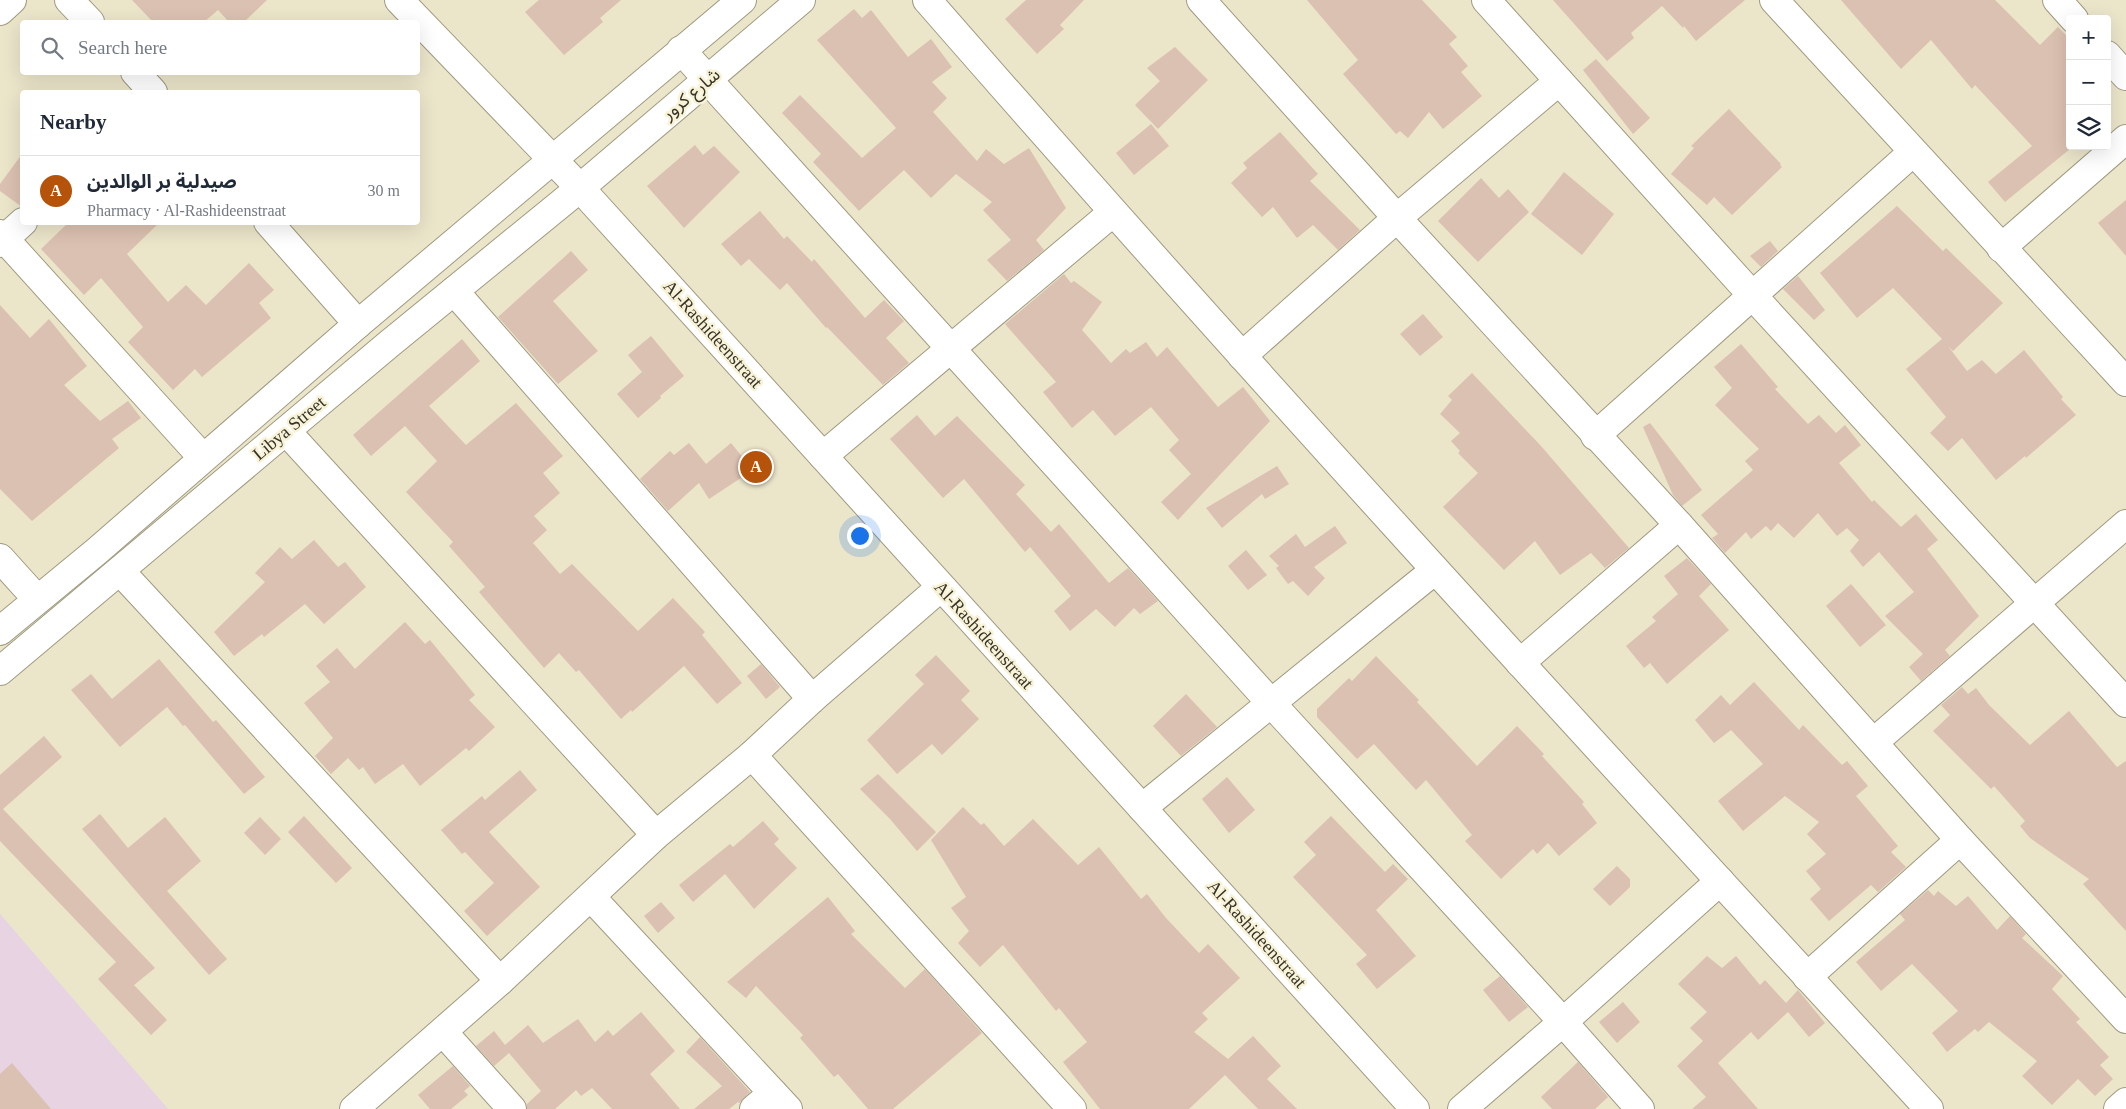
<!DOCTYPE html>
<meta charset="utf-8">
<style>
:root{--surface:#fff;--page:#f6f6f7;--text:#1f2937;--muted:#747a83;--line:#e0e1e3;--accent:#b45309}
body{margin:0;font-family:"Times New Roman","Noto Sans Arabic",serif;background:var(--page);color:var(--text)}
.controls{position:absolute;right:15px;top:15px;display:grid;overflow:hidden;border-radius:5px;box-shadow:0 5px 20px #0002}
.controls button{width:45px;height:45px;display:grid;place-items:center;padding:0;border:0;border-bottom:1px solid var(--line);background:var(--surface);color:var(--text);font:25px sans-serif}
.you{position:absolute;left:859px;top:535px;width:18px;height:18px;margin:-12px;border:4px solid #fff;border-radius:50%;background:#1a73e8;box-shadow:0 0 0 8px #1a73e833}
.badge{display:grid;place-items:center;width:32px;height:32px;border-radius:50%;background:var(--accent);color:#fff;font-size:16px;font-weight:700}
.pin{position:absolute;translate:-50% -50%;border:2px solid #fff;box-shadow:0 1px 5px #0006}
.list{margin:0;padding:0;list-style:none}
h2{display:flex;justify-content:space-between;align-items:center;height:65px;margin:0;padding:0 20px;font-size:21px}
h2 small{font-size:16px;font-weight:400;color:var(--muted)}
.list li{display:grid;grid-template-columns:32px 1fr auto;gap:15px;align-items:center;box-sizing:border-box;height:70px;padding:0 20px;border-top:1px solid var(--line)}
.list b{display:block;font-size:19px;white-space:nowrap}
.list p{margin:0;font-size:16px;white-space:nowrap;color:var(--muted)}
.list em{font-size:16px;font-style:normal;color:var(--muted)}
.icon{flex:none;width:28px;height:28px;fill:none;stroke:currentColor;stroke-width:2;stroke-linecap:round;stroke-linejoin:round}
.map{position:relative;flex:none;width:2126px;height:1109px;overflow:hidden}
.search{position:absolute;background:var(--surface);box-shadow:0 5px 20px #0002;left:20px;top:20px;width:400px;height:55px;display:flex;align-items:center;gap:12px;box-sizing:border-box;padding:0 18px;border-radius:5px;color:var(--muted);font-size:19px}
.panel{position:absolute;background:var(--surface);box-shadow:0 5px 20px #0002;left:20px;top:90px;width:400px;height:135px;border-radius:5px}
.map>svg:first-child{display:block}
.commercial{fill:#e8d3e3}
.building{fill:#dbc1b1}
.lines{fill:none;stroke-linecap:round;stroke-linejoin:round}
.street-casing{stroke:#9f9a81;stroke-width:30}
.secondary-casing{stroke:#9f9a81;stroke-width:30}
.street{stroke:#fff;stroke-width:28}
.secondary{stroke:#fff;stroke-width:28}
.labels{text-anchor:middle;stroke-width:5;stroke-linejoin:round;paint-order:stroke}
.street-label{font-size:18px;fill:#353328;stroke:#f8f2d7}
</style>
<div class="map">
<svg width="2126" height="1109" viewBox="0 0 2126 1109">
<rect width="100%" height="100%" fill="#ebe5ca"/>
<path class="commercial" d="M0 914 168 1109H0Z"/>
<g class="building">
<path d="M132 0H267L244 22H229L218 10 204 22H153Z"/>
<path d="M539 0H621L600 18 603 22 564 55 525 12Z"/>
<path d="M1026 0H1084L1060 25 1064 29 1037 54 1005 19Z"/>
<path d="M1307 0H1422L1457 37 1449 44 1468 66 1461 72 1482 96 1443 129 1429 112 1408 138 1400 131 1396 134 1343 74 1358 60Z"/>
<path d="M1553 0H1745L1696 41 1684 26 1683 28 1662 6 1631 33 1634 38 1607 61Z"/>
<path d="M1841 0H1995L2040 45 2058 27 2070 39V149L2005 202 1988 182 2032 146 1975 85 1972 89 1931 40 1901 69Z"/>
<path d="M854 9 862 18 871 10 908 57 931 39 952 67 932 82 947 98 933 112 977 161 986 149 1004 164 1029 148 1066 208 1036 240 1044 250 1007 281 987 260 1011 240 983 210 992 202 956 174 931 198 904 170 859 211 813 162 821 154 782 113 800 95 862 158 896 128 817 40Z"/>
<path d="M1175 47 1208 80 1158 129 1135 105 1160 81 1147 68Z"/>
<path d="M1596 59 1650 118 1633 134 1583 70Z"/>
<path d="M1729 109 1781 164 1780 165 1782 167 1732 215 1714 197 1707 205 1671 174 1694 148 1691 146Z"/>
<path d="M1151 124 1169 146 1134 175 1116 153Z"/>
<path d="M1280 132 1318 174 1310 181 1360 230 1338 250 1313 225 1297 238 1273 207 1262 217 1231 183 1247 168 1243 163Z"/>
<path d="M695 145 703 155 714 146 740 172 684 228 647 186Z"/>
<path d="M22 154V207L0 191V184Z"/>
<path d="M1564 172 1614 214 1582 255 1531 214Z"/>
<path d="M1481 178 1499 198 1508 189 1529 212 1478 262 1438 221Z"/>
<path d="M2126 200V256L2098 223Z"/>
<path d="M1897 206 1943 251 1946 248 2003 303 1953 351 1948 346 1967 371 1982 360 1996 374 2024 350 2063 397 2061 399 2076 415 2026 458 2025 456 1996 480 1962 438 1948 451 1930 433 1946 417 1906 369 1942 339 1893 288 1857 318 1820 273Z"/>
<path d="M760 211 784 239 787 236 812 262 814 259 865 318 884 300 904 321 886 338 909 363 883 385 827 327 826 328 787 283 780 290 749 259 741 266 721 244Z"/>
<path d="M69 222H160L127 254 168 302 186 285 206 305 249 263 274 290 259 303 271 318 202 377 195 369 173 390 128 342 143 327 101 278 84 295 41 249Z"/>
<path d="M1770 241 1778 251 1761 267 1750 256Z"/>
<path d="M571 251 588 270 553 301 598 351 558 384 498 317Z"/>
<path d="M1064 274 1071 283 1074 281 1102 302 1082 330 1111 363 1126 349 1130 353 1146 342 1157 357 1167 347 1218 407 1243 387 1270 421 1178 520 1161 502 1191 474 1169 450 1179 440 1151 407 1115 436 1093 410 1072 428 1043 392 1056 382 1005 324Z"/>
<path d="M1798 276 1825 310 1814 320 1783 289Z"/>
<path d="M0 305 30 338 49 319 87 366 64 385 100 421 128 401 141 418 112 439 119 448 32 521 0 489Z"/>
<path d="M1423 314 1443 337 1420 356 1400 334Z"/>
<path d="M651 336 684 376 660 396 661 398 638 418 617 394 642 372 628 355Z"/>
<path d="M462 339 480 361 429 406 466 445 516 403 563 456 543 473 560 493 534 516 547 530 533 543 560 574 572 564 638 631 673 598 705 632 702 635 742 683 717 704 684 666 632 712 631 710 621 719 579 670 576 672 559 653 544 668 479 592 485 587 449 546 453 542 406 492 437 461 405 426 371 456 353 435Z"/>
<path d="M1741 344 1778 387 1775 389 1808 424 1819 415 1836 433 1845 425 1861 445 1839 463 1872 502 1874 500 1901 527 1916 514 1938 540 1927 549 1979 616 1945 650 1950 656 1921 681 1909 667 1923 654 1885 616 1914 592 1879 552 1863 567 1850 551 1859 540 1847 528 1837 536 1818 513 1794 538 1778 523 1771 531 1766 526 1751 539 1746 532 1725 553 1712 538 1718 534 1701 515 1753 470 1745 461 1759 449 1715 405 1732 388 1714 367Z"/>
<path d="M1472 373 1541 446 1629 548 1605 568 1591 553 1560 575 1535 541 1504 570 1443 507 1478 473 1458 453 1460 451 1451 441 1460 433 1440 414 1452 400 1448 396Z"/>
<path d="M917 415 935 436 957 416 1025 485 1016 494 1051 532 1059 524 1109 583 1128 568 1158 601 1140 614 1134 608 1115 627 1096 609 1070 631 1054 611 1071 596 1030 547 1025 552 964 479 943 498 890 439Z"/>
<path d="M1650 423 1702 490 1682 506 1673 495 1643 427Z"/>
<path d="M689 443 706 464 731 443 753 470 709 499 699 483 668 511 640 479 670 451 674 455Z"/>
<path d="M1277 466 1289 484 1265 499 1262 494 1222 528 1206 508Z"/>
<path d="M1335 526 1347 543 1314 567 1325 578 1308 596 1293 581 1288 584 1276 568 1279 566 1269 556 1296 534 1305 547Z"/>
<path d="M314 540 338 567 345 562 366 587 324 624 305 604 264 637 262 634 234 656 214 632 265 582 255 573 280 547 292 559Z"/>
<path d="M1246 550 1267 575 1248 590 1228 566Z"/>
<path d="M1687 558 1711 584 1699 596 1729 630 1667 684 1650 663 1644 668 1626 646 1656 621 1652 617 1678 594 1664 576Z"/>
<path d="M1851 584 1886 625 1860 647 1826 606Z"/>
<path d="M405 622 425 644 430 640 475 695 469 700 495 727 469 751 466 748 420 786 403 764 375 784 363 767 359 770 348 758 331 774 315 756 333 738 304 703 330 682 316 666 337 648 355 669Z"/>
<path d="M936 655 970 691 961 700 979 719 942 755 932 744 897 774 867 740 924 684 915 675Z"/>
<path d="M1376 656 1419 700 1417 702 1477 766 1517 726 1544 754 1542 756 1584 802 1582 804 1597 823 1559 856 1548 843 1537 854 1533 849 1501 879 1465 841 1472 835 1426 780 1416 790 1374 744 1357 759 1317 717V709L1349 678 1352 681Z"/>
<path d="M159 659 213 722 216 720 265 777 244 794 185 725 183 726 167 707 120 747 71 690 91 674 112 699Z"/>
<path d="M761 664 780 687 766 699 747 676Z"/>
<path d="M1754 682 1799 730 1803 725 1842 765 1847 761 1868 786 1856 796 1898 846 1891 852 1906 867 1878 892 1871 885 1829 921 1810 899 1821 889 1806 871 1826 854 1807 834 1819 822 1785 796 1743 831 1718 801 1763 764 1731 730 1714 743 1695 720 1721 695 1730 705Z"/>
<path d="M1962 687 1968 694 1976 688 1989 705 2030 745 2069 711 2117 767 2126 761V931L2083 884 2089 879 2030 838 2020 826 2025 821 1994 786 1991 789 1933 731 1950 715 1941 705Z"/>
<path d="M1186 694 1217 727 1181 756 1153 726Z"/>
<path d="M44 736 62 757 3 809 155 968 134 985 167 1020 151 1035 98 979 116 962 0 841V775Z"/>
<path d="M520 770 537 790 489 832 540 887 487 936 464 911 494 883 465 852 462 854 441 830 482 796 485 800Z"/>
<path d="M878 774 936 832 917 851 890 819 860 789Z"/>
<path d="M1227 777 1255 810 1229 833 1202 799Z"/>
<path d="M963 807 981 825 984 823 1004 846 1033 819 1078 865 1099 847 1141 899 1147 894 1166 918 1199 953 1208 944 1240 978 1202 1013 1208 1019 1194 1032 1228 1059 1253 1036 1281 1066 1267 1079 1297 1109H1258L1225 1075 1189 1109H1100L1063 1062 1087 1042 1059 1008 1056 1011 1003 945 980 967 958 943 969 931 951 908 966 897 931 840Z"/>
<path d="M100 814 128 848 165 817 201 861 167 891 227 959 209 975 82 829Z"/>
<path d="M304 816 352 868 336 883 288 832Z"/>
<path d="M1331 816 1385 872 1393 864 1408 879 1376 910 1416 956 1377 989 1356 964 1367 955 1293 877 1316 855 1304 842Z"/>
<path d="M260 817 281 839 265 855 244 833Z"/>
<path d="M763 821 779 839 774 844 797 868 754 909 725 874 693 902 679 885 730 844 733 847Z"/>
<path d="M1617 866 1630 879V887L1610 906 1593 889Z"/>
<path d="M1928 890 1934 896 1938 891 1956 906 1968 896 1997 930 2010 916 2026 934 2022 938 2063 976 2052 989 2080 1019 2076 1022 2109 1057 2100 1065 2113 1079 2095 1096 2078 1079 2052 1105 2022 1076 2037 1061 1989 1022 1978 1032 1975 1029 1947 1052 1932 1033 1958 1011 1912 964 1881 991 1856 962 1905 920 1900 914Z"/>
<path d="M828 897 855 931 851 934 905 988 925 969 982 1033 893 1109H868L838 1074 834 1077 800 1038 803 1035 756 986 746 998 727 982Z"/>
<path d="M661 902 675 918 658 933 644 916Z"/>
<path d="M1707 956 1722 968 1736 956 1760 985 1765 980 1786 1003 1798 990 1825 1023 1809 1037 1788 1012 1758 1040 1751 1032 1718 1063 1758 1109H1692L1706 1097 1677 1066 1703 1041 1690 1028 1707 1012 1678 984Z"/>
<path d="M1500 976 1528 1007 1509 1022 1483 990Z"/>
<path d="M1623 1002 1640 1022 1617 1043 1599 1022Z"/>
<path d="M641 1012 675 1051 650 1074 680 1109H612L592 1088 581 1096 576 1090 555 1109H527V1104L541 1091 509 1053 494 1066 476 1046 494 1031 505 1045 528 1025 543 1043 578 1019 595 1042 608 1030 613 1036Z"/>
<path d="M700 1037 750 1092 739 1103 738 1102 729 1109H694L722 1086 686 1052Z"/>
<path d="M1578 1062 1608 1097 1595 1109H1552L1541 1097Z"/>
<path d="M12 1063 51 1109H0V1074Z"/>
<path d="M453 1066 470 1086 464 1091 468 1095 451 1109H430L418 1095Z"/>
</g>
<g class="lines">
<defs>
<g id="street">
<path d="M69 0 90 22"/>
<path d="M927 0C1254 375 1592 742 1929 1109"/>
<path d="M1201 0 1397 218 1679 525 1960 840 2126 1019"/>
<path d="M1486 0 1752 295 2126 703"/>
<path d="M1774 0 2126 382"/>
<path d="M2057 0 2074 19"/>
<path d="M0 11 12 0"/>
<path d="M681 50 1271 703 1563 1022 1640 1109"/>
<path d="M2107 55 2126 76"/>
<path d="M135 72 153 92"/>
<path d="M268 222 358 324"/>
<path d="M0 234 203 458"/>
<path d="M0 243 23 222"/>
<path d="M2001 248 2126 139"/>
<path d="M454 291 812 699"/>
<path d="M1242 356 1397 218 1559 81"/>
<path d="M286 431 656 835"/>
<path d="M1595 436 1913 152"/>
<path d="M823 456 1112 213"/>
<path d="M0 558 37 599"/>
<path d="M120 571 500 981"/>
<path d="M1520 663 1679 525"/>
<path d="M1874 742 2126 524"/>
<path d="M752 755 1072 1109"/>
<path d="M1142 808 1435 570"/>
<path d="M591 897 788 1109"/>
<path d="M1807 977 1960 840"/>
<path d="M443 1032 512 1109"/>
<path d="M354 1109 500 981 656 835 752 755 812 699 941 587"/>
<path d="M754 1109 773 1093"/>
<path d="M1462 1109 1563 1022 1720 881"/>
<path d="M2118 1109 2126 1102"/>
</g>
<g id="secondary">
<path d="M399 0 580 188 1415 1109"/>
<path d="M0 631 97 551 358 324 742 0"/>
<path d="M0 671 389 344 580 188 801 0"/>
</g>
</defs>
<use href="#street" class="street-casing"/>
<use href="#secondary" class="secondary-casing"/>
<use href="#street" class="street"/>
<use href="#secondary" class="secondary"/>
</g>
<g class="labels">
<g class="street-label">
<text transform="translate(691 94) rotate(-40)" y="6">شارع كرور</text>
<text transform="translate(713 334) rotate(48)" y="6">Al-Rashideenstraat</text>
<text transform="translate(289 428) rotate(-40)" y="6">Libya Street</text>
<text transform="translate(984 635) rotate(48)" y="6">Al-Rashideenstraat</text>
<text transform="translate(1257 934) rotate(48)" y="6">Al-Rashideenstraat</text>
</g>
</g>
</svg>
<div class="controls">
<button>+</button>
<button>−</button>
<button><svg class="icon" aria-label="layers" viewBox="0 0 24 24"><path d="M12 4l9 5-9 5-9-5zM3 14l9 5 9-5"/></svg></button>
</div>
<div class="you"></div>
<div class="pin badge" style="left:756px;top:467px">A</div>
<div class="search"><svg class="icon" aria-label="search" viewBox="0 0 24 24"><circle cx="10" cy="10" r="6"/><path d="M15 15l6 6"/></svg>Search here</div>
<section class="panel">
<h2>Nearby<small></small></h2>
<ul class="list">
<li><span class="badge">A</span><div><b>صيدلية بر الوالدين</b><p>Pharmacy · Al-Rashideenstraat</p></div><em>30 m</em></li>
</ul>
</section>
</div>
